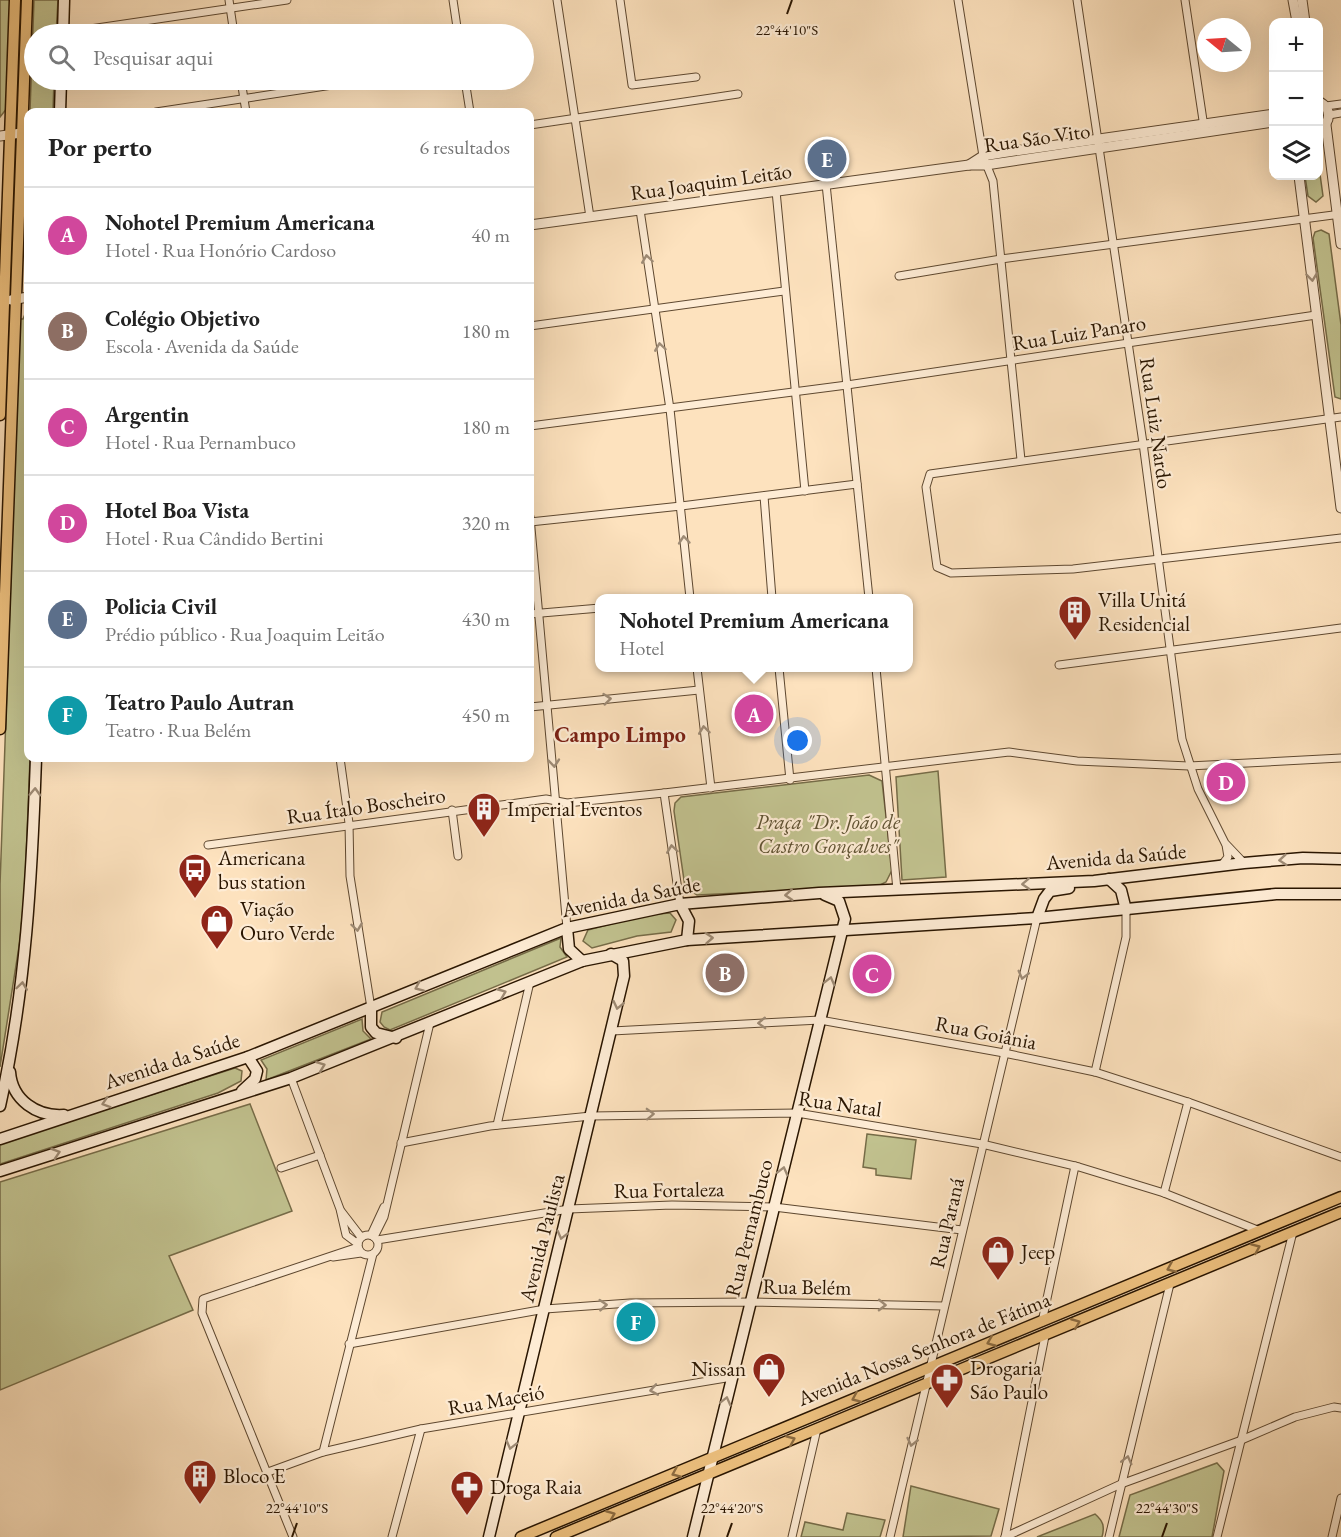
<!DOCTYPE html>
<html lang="pt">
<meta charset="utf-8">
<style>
:root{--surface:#fff;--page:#f2f2f2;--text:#222;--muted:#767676;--line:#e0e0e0;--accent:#0f766e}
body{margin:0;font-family:"EB Garamond",serif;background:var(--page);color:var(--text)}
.controls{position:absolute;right:18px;top:18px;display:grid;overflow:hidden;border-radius:12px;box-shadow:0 6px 24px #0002}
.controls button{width:54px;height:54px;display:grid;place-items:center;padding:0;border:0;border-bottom:2px solid var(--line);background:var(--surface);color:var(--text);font:30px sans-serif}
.compass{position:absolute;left:1197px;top:18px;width:54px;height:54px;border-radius:50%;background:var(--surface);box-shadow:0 6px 24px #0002;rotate:288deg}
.you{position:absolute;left:798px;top:741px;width:21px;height:21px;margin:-15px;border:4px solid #fff;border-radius:50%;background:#1a73e8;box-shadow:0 0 0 9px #1a73e833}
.badge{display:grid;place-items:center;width:39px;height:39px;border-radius:50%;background:var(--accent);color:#fff;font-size:20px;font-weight:700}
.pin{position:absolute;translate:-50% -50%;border:3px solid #fff;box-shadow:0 2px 6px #0006}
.popup{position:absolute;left:595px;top:594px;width:318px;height:78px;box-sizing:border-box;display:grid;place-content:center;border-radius:12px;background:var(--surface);filter:drop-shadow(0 2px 4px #0005);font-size:20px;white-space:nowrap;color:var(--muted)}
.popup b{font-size:22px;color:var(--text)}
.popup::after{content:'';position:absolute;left:50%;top:100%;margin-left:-12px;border:12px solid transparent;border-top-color:var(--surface)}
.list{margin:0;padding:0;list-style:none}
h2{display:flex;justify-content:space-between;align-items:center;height:78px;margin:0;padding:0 24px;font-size:26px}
h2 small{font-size:20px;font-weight:400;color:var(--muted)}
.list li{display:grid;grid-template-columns:39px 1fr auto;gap:18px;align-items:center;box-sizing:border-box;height:96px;padding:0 24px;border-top:2px solid var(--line)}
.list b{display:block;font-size:22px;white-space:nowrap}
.list p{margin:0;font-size:20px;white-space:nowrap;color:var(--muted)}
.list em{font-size:20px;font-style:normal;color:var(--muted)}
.icon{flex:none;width:33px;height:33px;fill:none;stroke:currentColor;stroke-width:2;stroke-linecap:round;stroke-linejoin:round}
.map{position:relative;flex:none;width:1341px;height:1537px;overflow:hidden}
.search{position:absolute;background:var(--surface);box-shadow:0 6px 24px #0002;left:24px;top:24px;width:510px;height:66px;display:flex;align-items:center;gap:15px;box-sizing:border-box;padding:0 21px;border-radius:33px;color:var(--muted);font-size:22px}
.panel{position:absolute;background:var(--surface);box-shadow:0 6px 24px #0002;left:24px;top:108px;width:510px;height:654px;border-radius:12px}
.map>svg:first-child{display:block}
.green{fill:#c2c390;stroke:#766c48;stroke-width:1.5}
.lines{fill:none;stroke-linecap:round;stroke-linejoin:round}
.minor-casing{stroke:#5e4830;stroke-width:9}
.tertiary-casing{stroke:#5e4830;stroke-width:11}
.secondary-casing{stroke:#291500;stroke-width:13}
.primary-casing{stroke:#291500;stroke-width:13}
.minor{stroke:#feecd5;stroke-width:7}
.tertiary{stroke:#feecd5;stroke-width:9}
.secondary{stroke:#feecd5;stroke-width:10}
.primary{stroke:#eec17f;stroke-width:10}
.oneway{stroke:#9e8b75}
.oneway2{stroke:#8c6b40}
.ticks{fill:none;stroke:#291500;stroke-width:2}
.labels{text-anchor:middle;stroke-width:4.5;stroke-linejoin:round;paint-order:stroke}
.street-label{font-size:21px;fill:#291500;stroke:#feecd5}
.poi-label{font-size:21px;fill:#291500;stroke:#feecd5;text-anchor:start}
.park-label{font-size:21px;font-style:italic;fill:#5f5232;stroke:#feecd5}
.neighbourhood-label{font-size:22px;font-weight:bold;fill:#7a1f14;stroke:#feecd5}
.ticks-label{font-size:15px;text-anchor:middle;fill:#291500;stroke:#feecd5;stroke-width:4.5;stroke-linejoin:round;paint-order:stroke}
</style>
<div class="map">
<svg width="1341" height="1537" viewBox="0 0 1341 1537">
<rect width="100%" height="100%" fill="#fde2be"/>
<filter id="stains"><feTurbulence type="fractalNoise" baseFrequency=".00333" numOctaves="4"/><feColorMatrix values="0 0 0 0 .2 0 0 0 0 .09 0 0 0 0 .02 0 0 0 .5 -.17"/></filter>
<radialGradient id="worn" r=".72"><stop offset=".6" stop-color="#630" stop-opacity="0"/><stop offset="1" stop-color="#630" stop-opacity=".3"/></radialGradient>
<g class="green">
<path d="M0 0H12L8 107 0 117Z"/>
<path d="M34 0H58L56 34H34V80H54L53 112 30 111Z"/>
<path d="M1319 167 1323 196 1316 202 1308 196 1305 176H1318Z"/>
<path d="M1321 230 1329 234 1341 325V399L1335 397 1313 238 1315 232Z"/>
<path d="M28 307 30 758 25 886 20 940 0 1067V885L20 319H23Z"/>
<path d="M938 771 946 877 902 880 896 777Z"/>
<path d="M869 775 882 781 892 870 886 882 878 886 697 895 685 887 674 811 675 803 681 797Z"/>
<path d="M670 913 676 920 671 932 637 936 592 948 583 941 588 930 645 915Z"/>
<path d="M561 938 560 947 567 957 390 1030 384 1027 380 1022 382 1012Z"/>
<path d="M362 1019 363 1031 371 1039 266 1080 267 1069 261 1060Z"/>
<path d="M235 1068 242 1071 241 1081 218 1093 0 1164V1143Z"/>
<path d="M250 1104 292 1211 169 1256 193 1310 0 1390V1182Z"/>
<path d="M867 1134 916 1140 911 1179 876 1175V1169L863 1167Z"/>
<path d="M1217 1463 1224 1471 1212 1537H1119L1130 1495Z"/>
<path d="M911 1486 999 1509 991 1536 903 1537Z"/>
<path d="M847 1513 885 1520 880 1537H801L805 1522 843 1530Z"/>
<path d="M1095 1514C1103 1521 1105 1526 1102 1537H1037Z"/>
</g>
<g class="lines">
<defs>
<g id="minor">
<path d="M229 0 234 34"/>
<path d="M453 0 458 34"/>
<path d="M557 0 590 217"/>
<path d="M620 0 632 85 696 77"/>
<path d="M958 0 983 156 993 181 1021 460"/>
<path d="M1077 0 1143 443 1182 739 1198 789 1225 843 1244 863"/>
<path d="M1185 0 1204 127"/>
<path d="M63 33 287 0"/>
<path d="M241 80 246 112"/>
<path d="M465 80 470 112"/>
<path d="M1326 106 1341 104"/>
<path d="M156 112 365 80"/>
<path d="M1329 115 1341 113"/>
<path d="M530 125 738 94"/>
<path d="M826 184 869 598"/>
<path d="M776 191 805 491"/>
<path d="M640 210 670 409 690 598"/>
<path d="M899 276 1001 259 1341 214"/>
<path d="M530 326 784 291"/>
<path d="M1341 417 930 474 926 487 937 567 951 573 1073 569 1341 538"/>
<path d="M530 426 847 385 1316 315"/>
<path d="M764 496 772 598"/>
<path d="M530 517 567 928"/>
<path d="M530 522 681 506 857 484"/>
<path d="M530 614 600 608"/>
<path d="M1059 665 1341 628"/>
<path d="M697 668 711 788"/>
<path d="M779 668 790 780"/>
<path d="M876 668 897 890"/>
<path d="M530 707 699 690"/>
<path d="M340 758 349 823 350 876 371 1008"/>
<path d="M664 793 680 904"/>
<path d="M452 810 458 856"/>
<path d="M208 845 546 799 567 803 664 793 1009 752 1077 761 1189 766 1341 758"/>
<path d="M1221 866 1228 857 1226 845"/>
<path d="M612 1031 820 1020 1004 1053 1095 1072 1188 1102 1341 1157"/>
<path d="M1095 1072 1126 937V910"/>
<path d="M291 1078 340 1209 346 1235 358 1244"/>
<path d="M497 1125 530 982"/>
<path d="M401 1143 490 1126 591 1116 797 1113 982 1144 1079 1167 1164 1193 1260 1231"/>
<path d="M281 1168 320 1155"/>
<path d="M1164 1193 1188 1102"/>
<path d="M341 1211 361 1237"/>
<circle cx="368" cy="1245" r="10"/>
<path d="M371 1235 384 1207"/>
<path d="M374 1237 384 1217 430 1023"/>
<path d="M377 1240 569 1209 672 1205 774 1207 962 1230"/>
<path d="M333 1257 361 1253"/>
<path d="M1042 1322 1075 1166"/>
<path d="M349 1344 545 1309 630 1303 751 1302 944 1306"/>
<path d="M323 1452 373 1254"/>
<path d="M268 1472 323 1452 421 1429 732 1377"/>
<path d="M293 1537 202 1313 203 1299 358 1247"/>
<path d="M392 1537 421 1429"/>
<path d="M792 1537 817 1429"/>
<path d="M890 1537 1037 918"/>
<path d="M1005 1537 1121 1484 1239 1441 1295 1417 1334 1407 1341 1408"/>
<path d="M1005 1537 1045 1336"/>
<path d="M1109 1537 1170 1284"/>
<path d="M1217 1537 1293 1232"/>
<path d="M1332 1537 1341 1498"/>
</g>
<g id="tertiary">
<path d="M1293 0 1297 22"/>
<path d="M1302 0 1305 22"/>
<path d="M1318 101C1332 108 1332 122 1318 130"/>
<path d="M1326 125 1341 244"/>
<path d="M0 136 28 132"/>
<path d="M969 165 983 156 1001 153 1274 114"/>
<path d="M1299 176 1341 508"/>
<path d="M530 225 969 165H986L1274 122"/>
<path d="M11 300 28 297"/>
</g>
<g id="secondary">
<path d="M63 34 64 0"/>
<path d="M60 112 61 80"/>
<path d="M1109 879 1121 890 1126 910"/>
<path d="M680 904 689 921 687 940"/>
<path d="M1037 918 1044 899 1050 891 1069 888"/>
<path d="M567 928 569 949 582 961"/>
<path d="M371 1008V1027L376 1033 396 1038"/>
<path d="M10 1072C12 1100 37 1117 64 1115"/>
<path d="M242 1091 255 1079 257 1071 248 1057"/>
<path d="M0 1106C26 990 32 875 36 758"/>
<path d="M0 1139 248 1057 567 928 680 904 819 893 1094 881 1244 863 1303 858 1341 859"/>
<path d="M0 1171 291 1078 582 961 687 940 1037 918 1276 894H1341"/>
<path d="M489 1537 624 976 623 961 611 954"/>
<path d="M693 1537 845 919 839 901 825 895"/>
</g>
<g id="primary">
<path d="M0 415 15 0"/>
<path d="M0 729 27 0"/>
<path d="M521 1537 1341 1197"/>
<path d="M556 1537 1341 1212"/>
</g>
</defs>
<use href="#minor" class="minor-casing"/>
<use href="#tertiary" class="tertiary-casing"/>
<use href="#secondary" class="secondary-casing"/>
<use href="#primary" class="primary-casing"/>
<use href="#minor" class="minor"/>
<use href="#tertiary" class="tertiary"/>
<use href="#secondary" class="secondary"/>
<use href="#primary" class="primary"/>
</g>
<defs><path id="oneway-chevron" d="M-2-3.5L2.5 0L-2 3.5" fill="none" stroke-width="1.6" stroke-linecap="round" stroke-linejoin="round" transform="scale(1.5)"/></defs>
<g class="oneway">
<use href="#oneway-chevron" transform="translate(647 259) rotate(-98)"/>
<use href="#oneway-chevron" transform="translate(1312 277) rotate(83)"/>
<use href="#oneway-chevron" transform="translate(660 347) rotate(-98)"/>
<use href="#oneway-chevron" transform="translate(684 540) rotate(-95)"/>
<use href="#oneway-chevron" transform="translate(607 699) rotate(-6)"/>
<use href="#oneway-chevron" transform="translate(704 730) rotate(-97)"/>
<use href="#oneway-chevron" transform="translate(554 763) rotate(85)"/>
<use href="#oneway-chevron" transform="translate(35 792) rotate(-88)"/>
<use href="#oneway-chevron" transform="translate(672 849) rotate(-98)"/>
<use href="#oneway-chevron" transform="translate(1283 860) rotate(175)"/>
<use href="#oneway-chevron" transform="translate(1026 884) rotate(177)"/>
<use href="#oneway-chevron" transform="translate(789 895) rotate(176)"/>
<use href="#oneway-chevron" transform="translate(357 927) rotate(82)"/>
<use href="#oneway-chevron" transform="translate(709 938) rotate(-4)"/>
<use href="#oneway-chevron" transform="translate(1023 975) rotate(104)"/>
<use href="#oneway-chevron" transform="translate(830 981) rotate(-76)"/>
<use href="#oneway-chevron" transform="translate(22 986) rotate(-82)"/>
<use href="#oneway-chevron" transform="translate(419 987) rotate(157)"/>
<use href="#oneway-chevron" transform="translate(502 993) rotate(-22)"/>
<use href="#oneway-chevron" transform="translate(618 1005) rotate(103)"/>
<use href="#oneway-chevron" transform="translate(762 1023) rotate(178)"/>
<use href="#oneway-chevron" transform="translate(321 1066) rotate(-21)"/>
<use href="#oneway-chevron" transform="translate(106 1103) rotate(162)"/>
<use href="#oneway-chevron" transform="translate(650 1114) rotate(-2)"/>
<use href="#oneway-chevron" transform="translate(56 1153) rotate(-18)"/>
<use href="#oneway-chevron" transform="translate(783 1171) rotate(-76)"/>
<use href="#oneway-chevron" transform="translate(562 1235) rotate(104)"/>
<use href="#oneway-chevron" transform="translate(603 1305) rotate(-4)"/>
<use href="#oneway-chevron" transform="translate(882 1305) rotate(1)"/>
<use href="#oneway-chevron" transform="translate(654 1390) rotate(170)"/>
<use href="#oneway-chevron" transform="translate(726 1401) rotate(-76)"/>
<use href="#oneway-chevron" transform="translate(912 1442) rotate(103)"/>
<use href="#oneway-chevron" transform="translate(511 1445) rotate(104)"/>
<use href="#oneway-chevron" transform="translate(1127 1460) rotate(-76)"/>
</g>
<g class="oneway2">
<use href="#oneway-chevron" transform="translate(1256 1248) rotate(-23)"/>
<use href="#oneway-chevron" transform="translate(1171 1268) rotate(157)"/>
<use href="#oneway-chevron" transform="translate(1076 1323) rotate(-22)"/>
<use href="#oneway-chevron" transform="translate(991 1342) rotate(158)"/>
<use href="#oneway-chevron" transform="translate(856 1398) rotate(157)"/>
<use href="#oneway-chevron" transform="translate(791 1440) rotate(-23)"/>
<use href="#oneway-chevron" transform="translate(676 1473) rotate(157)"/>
<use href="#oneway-chevron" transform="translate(611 1515) rotate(-22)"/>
</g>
<path class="ticks" d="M787 14 792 0M292 1537 297 1523M727 1537 732 1523M1162 1537 1167 1523"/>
<defs>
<symbol id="building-pin" viewBox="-11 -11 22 30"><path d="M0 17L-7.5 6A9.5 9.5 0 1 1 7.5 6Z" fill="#8f2418" stroke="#feecd5"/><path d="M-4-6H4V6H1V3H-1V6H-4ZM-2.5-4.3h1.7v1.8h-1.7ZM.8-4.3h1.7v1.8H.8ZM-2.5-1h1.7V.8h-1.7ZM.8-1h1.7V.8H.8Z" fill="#fff"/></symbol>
<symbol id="bus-pin" viewBox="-11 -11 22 30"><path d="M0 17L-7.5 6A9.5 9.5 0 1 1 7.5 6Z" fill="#8f2418" stroke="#feecd5"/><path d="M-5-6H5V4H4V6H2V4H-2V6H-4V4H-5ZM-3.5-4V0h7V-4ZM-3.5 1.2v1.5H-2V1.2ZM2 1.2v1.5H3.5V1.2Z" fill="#fff"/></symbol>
<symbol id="shop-pin" viewBox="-11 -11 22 30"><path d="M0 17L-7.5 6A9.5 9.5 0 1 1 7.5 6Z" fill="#8f2418" stroke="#feecd5"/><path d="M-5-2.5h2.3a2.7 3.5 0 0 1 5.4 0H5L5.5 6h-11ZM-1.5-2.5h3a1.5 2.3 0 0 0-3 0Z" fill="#fff"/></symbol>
<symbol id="pharmacy-pin" viewBox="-11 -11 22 30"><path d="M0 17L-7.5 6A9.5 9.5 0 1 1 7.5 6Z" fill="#8f2418" stroke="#feecd5"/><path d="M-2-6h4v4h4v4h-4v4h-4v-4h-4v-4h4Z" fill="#fff"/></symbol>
</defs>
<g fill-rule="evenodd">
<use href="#building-pin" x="1056" y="593" width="38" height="52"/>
<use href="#building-pin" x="465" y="790" width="38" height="52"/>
<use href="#bus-pin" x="176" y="851" width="38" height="52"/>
<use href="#shop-pin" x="198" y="902" width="38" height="52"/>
<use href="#shop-pin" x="979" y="1233" width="38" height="52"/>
<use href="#shop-pin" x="750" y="1350" width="38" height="52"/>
<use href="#pharmacy-pin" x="928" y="1361" width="38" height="52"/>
<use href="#building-pin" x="181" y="1457" width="38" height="52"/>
<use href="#pharmacy-pin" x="448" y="1468" width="38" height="52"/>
</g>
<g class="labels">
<g class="street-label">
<text transform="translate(1037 138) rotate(-8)" y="7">Rua São Vito</text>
<text transform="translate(711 182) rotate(-8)" y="7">Rua Joaquim Leitão</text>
<text transform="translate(1079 333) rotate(-9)" y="7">Rua Luiz Panaro</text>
<text transform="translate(1156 423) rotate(82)" y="7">Rua Luiz Nardo</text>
<text transform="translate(366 806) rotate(-8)" y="7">Rua Ítalo Boscheiro</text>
<text transform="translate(1116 857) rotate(-5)" y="7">Avenida da Saúde</text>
<text transform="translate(631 897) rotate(-11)" y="7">Avenida da Saúde</text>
<text transform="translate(986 1033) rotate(11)" y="7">Rua Goiânia</text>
<text transform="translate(172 1061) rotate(-18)" y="7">Avenida da Saúde</text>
<text transform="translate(840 1104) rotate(8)" y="7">Rua Natal</text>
<text transform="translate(669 1190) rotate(-1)" y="7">Rua Fortaleza</text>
<text transform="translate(947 1223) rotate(-77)" y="7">Rua Paraná</text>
<text transform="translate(749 1228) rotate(-76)" y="7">Rua Pernambuco</text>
<text transform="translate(542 1238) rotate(-76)" y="7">Avenida Paulista</text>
<text transform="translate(807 1287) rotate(1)" y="7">Rua Belém</text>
<text transform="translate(924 1349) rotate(-22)" y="7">Avenida Nossa Senhora de Fátima</text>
<text transform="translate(496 1400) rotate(-10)" y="7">Rua Maceió</text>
</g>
<g class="poi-label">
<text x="1098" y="607">Villa Unitá<tspan x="1098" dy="24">Residencial</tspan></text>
<text x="507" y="816">Imperial Eventos</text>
<text x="218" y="865">Americana<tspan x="218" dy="24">bus station</tspan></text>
<text x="240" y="916">Viação<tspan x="240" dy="24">Ouro Verde</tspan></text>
<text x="1021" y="1259">Jeep</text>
<text x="970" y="1375">Drogaria<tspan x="970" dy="24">São Paulo</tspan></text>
<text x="746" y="1376" text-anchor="end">Nissan</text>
<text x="223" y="1483">Bloco E</text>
<text x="490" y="1494">Droga Raia</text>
</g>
<g class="park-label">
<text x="828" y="829">Praça "Dr. João de<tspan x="828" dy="24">Castro Gonçalves"</tspan></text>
</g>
<g class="neighbourhood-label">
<text x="620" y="742">Campo Limpo</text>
</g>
</g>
<g class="ticks-label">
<text x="787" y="35">22°44'10"S</text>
<text x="297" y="1513">22°44'10"S</text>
<text x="732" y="1513">22°44'20"S</text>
<text x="1167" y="1513">22°44'30"S</text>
</g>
<rect width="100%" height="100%" filter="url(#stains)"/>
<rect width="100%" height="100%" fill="url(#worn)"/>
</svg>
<div class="controls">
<button>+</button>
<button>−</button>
<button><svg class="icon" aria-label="layers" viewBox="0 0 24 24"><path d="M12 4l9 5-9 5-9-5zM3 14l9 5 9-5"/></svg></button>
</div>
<svg class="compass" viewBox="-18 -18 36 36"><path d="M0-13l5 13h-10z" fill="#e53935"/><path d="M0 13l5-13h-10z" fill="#767676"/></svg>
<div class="you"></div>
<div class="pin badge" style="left:754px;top:714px;background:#d1479c">A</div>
<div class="popup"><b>Nohotel Premium Americana</b>Hotel</div>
<div class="pin badge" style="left:725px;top:973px;background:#8d6e63">B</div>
<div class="pin badge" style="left:872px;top:974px;background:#d1479c">C</div>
<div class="pin badge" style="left:1226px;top:782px;background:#d1479c">D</div>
<div class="pin badge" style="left:827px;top:159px;background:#5c6f8a">E</div>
<div class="pin badge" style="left:636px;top:1322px;background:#0f9aa8">F</div>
<div class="search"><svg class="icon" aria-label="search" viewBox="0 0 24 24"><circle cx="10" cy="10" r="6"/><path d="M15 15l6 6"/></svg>Pesquisar aqui</div>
<section class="panel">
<h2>Por perto<small>6 resultados</small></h2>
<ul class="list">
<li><span class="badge" style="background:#d1479c">A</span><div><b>Nohotel Premium Americana</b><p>Hotel · Rua Honório Cardoso</p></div><em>40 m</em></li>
<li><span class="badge" style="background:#8d6e63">B</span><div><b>Colégio Objetivo</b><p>Escola · Avenida da Saúde</p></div><em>180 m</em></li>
<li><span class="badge" style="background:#d1479c">C</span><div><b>Argentin</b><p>Hotel · Rua Pernambuco</p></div><em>180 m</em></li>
<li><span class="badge" style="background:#d1479c">D</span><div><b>Hotel Boa Vista</b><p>Hotel · Rua Cândido Bertini</p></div><em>320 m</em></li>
<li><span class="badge" style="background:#5c6f8a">E</span><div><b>Policia Civil</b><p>Prédio público · Rua Joaquim Leitão</p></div><em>430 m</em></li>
<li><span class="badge" style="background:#0f9aa8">F</span><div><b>Teatro Paulo Autran</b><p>Teatro · Rua Belém</p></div><em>450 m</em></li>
</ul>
</section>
</div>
